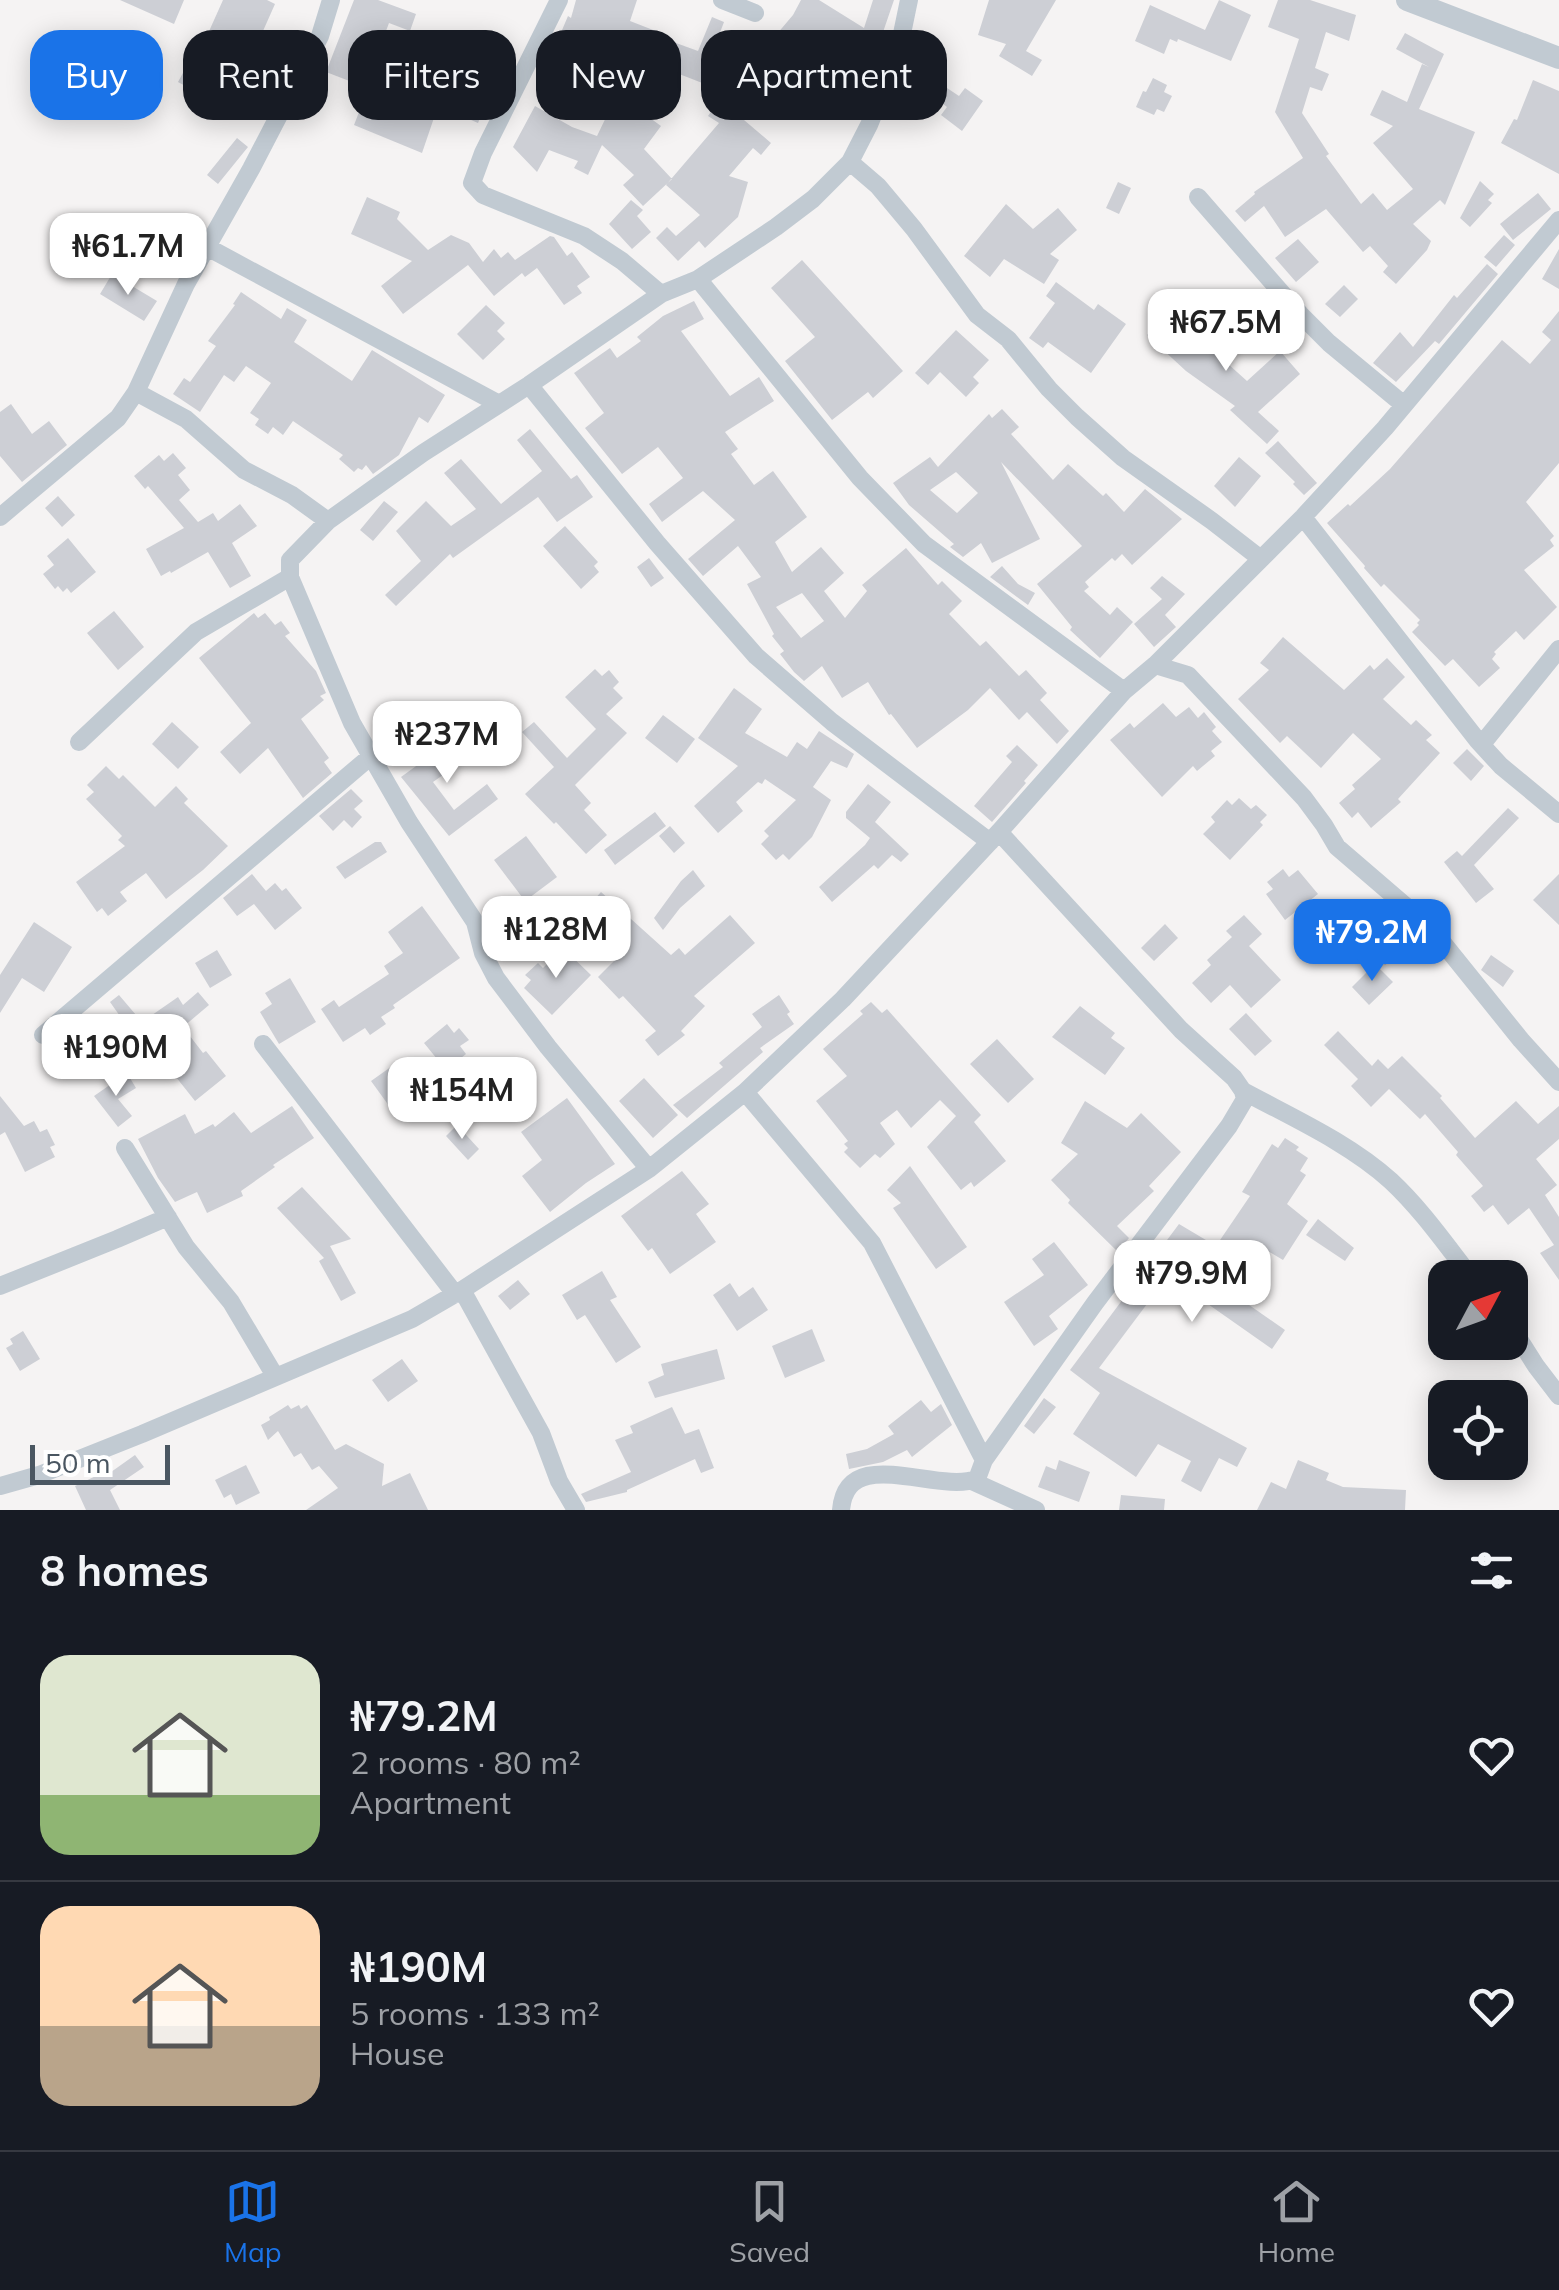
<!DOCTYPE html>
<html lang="en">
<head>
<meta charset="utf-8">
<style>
  body { margin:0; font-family:Mulish,sans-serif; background:#20242c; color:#f1f3f6; height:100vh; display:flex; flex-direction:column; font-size:38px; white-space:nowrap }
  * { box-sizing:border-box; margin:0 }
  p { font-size:32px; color:#9ea1a6 }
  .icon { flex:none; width:55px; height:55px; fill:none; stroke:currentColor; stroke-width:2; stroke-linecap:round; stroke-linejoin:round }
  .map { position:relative; height:1510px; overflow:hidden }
  .details { display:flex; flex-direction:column; background:#171b24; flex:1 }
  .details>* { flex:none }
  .banner { position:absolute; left:30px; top:30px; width:1000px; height:90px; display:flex; gap:20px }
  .needle { width:65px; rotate:49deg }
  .buttons { position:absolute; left:1428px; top:1260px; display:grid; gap:20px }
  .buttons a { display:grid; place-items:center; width:100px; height:100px; border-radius:20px; background:#171b24; box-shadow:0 5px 25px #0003; font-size:50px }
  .scale { position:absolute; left:30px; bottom:25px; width:140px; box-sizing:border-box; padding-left:10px; border:5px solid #4a5661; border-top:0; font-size:28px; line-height:35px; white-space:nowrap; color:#4a5661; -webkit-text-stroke:8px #fff; paint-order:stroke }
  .price { position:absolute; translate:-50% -85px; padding:0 22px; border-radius:20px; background:#fff; color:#222; font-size:32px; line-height:65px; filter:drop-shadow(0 2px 5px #0008) }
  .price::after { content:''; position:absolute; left:50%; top:60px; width:30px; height:22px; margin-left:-15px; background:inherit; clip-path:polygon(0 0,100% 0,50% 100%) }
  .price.active { background:#1a73e8; color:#fff }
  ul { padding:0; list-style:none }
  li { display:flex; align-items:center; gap:30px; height:250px; padding:0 40px }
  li+li { border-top:2px solid #363941 }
  li span { display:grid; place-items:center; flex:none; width:280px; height:200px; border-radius:30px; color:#555 }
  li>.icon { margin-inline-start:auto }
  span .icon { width:120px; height:120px; fill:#fffc; stroke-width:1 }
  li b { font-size:42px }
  h2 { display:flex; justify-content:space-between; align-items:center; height:120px; padding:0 40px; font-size:42px }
  .tag { padding:0 35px; border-radius:30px; background:#171b24; box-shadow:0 5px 25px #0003; font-size:35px; line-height:90px }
  .tag.active { background:#1a73e8; color:#fff }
  .menu { display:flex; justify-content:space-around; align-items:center; height:140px; border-top:2px solid #363941; background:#171b24; font-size:28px; color:#9ea1a6 }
  .menu a { display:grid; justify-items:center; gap:5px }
  .menu .active { color:#1a73e8 }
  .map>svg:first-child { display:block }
  .building { fill:#cdcfd5; fill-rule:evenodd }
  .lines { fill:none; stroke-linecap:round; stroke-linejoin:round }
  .minor { stroke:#c1cad2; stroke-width:18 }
  .tertiary { stroke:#c1cad2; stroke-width:22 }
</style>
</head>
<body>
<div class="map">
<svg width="1559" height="1510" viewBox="0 0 1559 1510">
  <rect width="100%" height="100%" fill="#f5f3f3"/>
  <!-- building -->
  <path class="building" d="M120 0H184L174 24Z
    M223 0H267L275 4 251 58 206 38Z
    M354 0H378L416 14 410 31 389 23 365 87 326 72Z
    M576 0H637L630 21 666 35 665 39 698 51 712 17 724 22 712 54 721 57 710 86 656 65 639 110 661 126 644 149 672 179 643 206 623 185 634 175 602 145 588 175 574 168 578 161 549 150 537 172 513 147 535 106 572 127 597 136 624 80 554 49 568 16 571 18Z
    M801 0H819L864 28 873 0H894L881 38 884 40 867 67 810 31 787 58 821 86 796 114H790L749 78 777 46 771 41 793 15Z
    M989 0H1056L1026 51 1042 60 1032 76 999 56 1006 44 978 35Z
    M1219 0 1251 15 1231 61 1178 39 1177 42 1170 39 1164 54 1135 41 1150 5 1205 30Z
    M1278 0H1310L1356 15 1349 41 1326 32 1315 68 1329 74 1322 91 1310 87 1302 113 1329 154 1326 156 1361 204 1373 193 1387 210 1413 189 1373 143 1393 126 1370 115 1382 90 1407 102 1422 64 1429 67 1396 49 1405 33 1444 54 1419 109 1475 132 1445 205 1440 200 1413 224 1431 241 1427 250 1396 284 1383 272 1388 266 1370 246 1363 252 1326 209 1285 237 1264 206 1245 222 1235 211 1255 194 1254 192 1303 158 1275 112 1299 39 1268 27Z
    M433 42 464 55 458 71 468 75 463 90 487 101 478 123 453 112 452 115 437 109 422 153 354 125 368 89 407 105Z
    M190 60 229 82 218 104 178 82Z
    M1153 78 1167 85 1164 92 1172 96 1164 112 1157 109 1154 115 1136 107 1143 91 1146 92Z
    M1533 80 1559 91V174L1501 143 1514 119 1517 120Z
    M947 88 959 96 965 88 983 101 962 131 941 115 947 107 938 100Z
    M723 94 749 112 744 120 771 143 761 155 753 148 729 176 748 182 738 217 705 248 699 241 678 261 656 238 667 227 676 236 700 215 666 185 719 123 708 116Z
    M237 138 248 147 218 184 207 175Z
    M1480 181 1494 194 1488 200 1492 203 1470 227 1460 218Z
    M1118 182 1131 188 1119 214 1106 208Z
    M1538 193 1551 209 1513 240 1500 224Z
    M367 197 400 212 397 219 428 250 451 235 469 243 483 262 494 249 501 258 508 252 515 260 550 236 554 237 567 256 572 252 590 277 577 286 582 293 564 305 537 268 525 277 522 273 494 296 468 265 403 314 381 286 412 261 351 234Z
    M631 200 643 210 637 216 651 232 632 249 609 224Z
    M1006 204 1033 229 1058 208 1077 230 1050 254 1059 260 1044 284 1004 259 990 277 964 256Z
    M1504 235 1515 245 1496 267 1484 257Z
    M1298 239 1319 262 1296 282 1275 258Z
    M1559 249V289L1542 279Z
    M802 260 903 371 873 398 868 392 832 420 785 361 815 337 771 288Z
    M1487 264 1498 274 1439 344 1435 341 1396 382 1373 363 1400 332 1413 347 1454 295 1457 298Z
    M112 274 157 301 144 321 100 294Z
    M1056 282 1094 310 1098 304 1126 324 1091 373 1048 342 1043 348 1029 338 1055 303 1046 296Z
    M1344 285 1358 299 1340 317 1325 304Z
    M241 292 281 319 287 308 307 320 294 342 352 381 372 350 445 395 428 423 419 417 399 455 373 474 366 465 362 470 358 468 354 472 339 459 343 455 293 421 283 435 273 427 268 434 255 425 259 419 250 413 271 383 246 366 234 382 224 375 200 412 173 394 184 378 190 382 216 346 208 341 235 305 233 304Z
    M694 301 704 319 681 331 730 396 759 377 774 401 725 432 738 449 731 454 754 485 773 471 807 517 775 542 792 572 821 547 844 573 824 591 845 618 867 591 862 585 906 548 938 585 942 581 962 601 949 614 980 646 986 641 1019 676 1026 670 1047 693 1040 700 1069 731 1057 744 1027 712 1019 720 990 688 968 710 917 748 891 714 889 715 868 682 842 698 822 666 804 681 794 672 780 654 784 651 772 636 774 634 747 584 761 577 738 546 703 576 688 559 735 520 703 491 662 522 649 504 683 478 658 447 622 474 585 428 604 413 574 373 610 348 617 358 641 341 637 337 663 316ZM802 593 824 621 801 638 776 607Z
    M486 305 505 323 497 331 505 339 483 360 457 334Z
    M1168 310 1247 381 1280 351 1300 374 1258 412 1279 431 1267 444 1230 410 1235 406 1186 371 1147 335Z
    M1559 311V463L1526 502 1554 536 1550 540 1554 546 1524 570 1557 607 1524 640 1516 631 1494 652 1496 654 1492 659 1500 668 1479 687 1453 659 1445 666 1412 632 1419 625 1417 623 1420 620 1384 584 1381 587 1364 568 1365 566 1327 523 1348 504 1350 506 1390 469 1502 340 1530 364 1551 340 1542 332Z
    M956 330 989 360 973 377 979 383 966 397 940 372 928 385 915 373Z
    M11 404 32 434 49 421 67 445 22 482 0 456V412Z
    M1002 409 1019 427 1011 434 1053 480 1068 464 1103 496 1106 493 1124 512 1145 489 1182 519 1132 565 1122 554 1115 561 1112 558 1085 582 1089 587 1084 591 1110 615 1117 607 1133 622 1100 658 1070 630 1072 627 1037 584 1082 546 1001 462 1040 539 992 563 981 543 963 557 950 547 954 544 909 505 893 483 930 457 938 467 989 414 992 418ZM956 472 978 493 957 513 930 490Z
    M530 429 571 479 577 475 593 497 557 522 538 497 453 558 450 554 396 606 385 595 421 561 396 531 426 501 451 526 476 509 444 473 461 459 501 504 542 471 517 440Z
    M1278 441 1317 483 1304 495 1293 484 1295 482 1265 453Z
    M173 453 186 468 178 475 190 490 179 500 198 522 213 513 218 521 240 504 257 526 232 543 251 576 230 588 208 552 171 573 170 571 161 576 146 549 184 528 148 486 145 489 134 476 159 455 164 461Z
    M1239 457 1261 476 1235 507 1214 486Z
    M58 496 75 515 62 527 45 508Z
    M384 501 398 512 373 541 360 530Z
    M565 526 598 562 594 566 599 572 581 589 543 546Z
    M68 538 96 572 71 593 67 588 63 592 58 586 55 589 43 574 54 565 47 556Z
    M649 558 664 578 651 587 637 567Z
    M1002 566 1018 584 1035 593 1028 605 990 577Z
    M1162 576 1185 594 1165 615 1176 627 1154 647 1134 624 1162 599 1150 588Z
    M114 611 144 647 118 670 87 633Z
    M254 613 258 618 265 613 275 625 281 621 290 633 285 636 316 671 326 693 320 696 324 700 301 719 329 758 324 762 332 773 303 798 268 748 240 774 220 752 251 723 199 658Z
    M1283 637 1344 690 1370 665 1374 670 1387 658 1405 677 1383 699 1411 725 1416 720 1432 735 1426 740 1440 753 1398 799 1401 802 1371 828 1358 812 1352 818 1339 803 1355 789 1352 785 1381 759 1353 733 1321 768 1287 736 1280 743 1238 699 1269 670 1260 663Z
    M595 669 602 676 609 670 619 682 613 688 623 698 606 714 627 733 575 785 591 803 584 810 607 835 586 854 556 822 554 824 525 794 554 767 522 732 534 722 567 758 596 729 565 697Z
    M734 688 762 709 745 733 787 757 797 742 807 749 819 731 854 754 847 768 831 761 813 787 831 800 812 837 789 860 783 854 776 860 761 844 769 836 764 831 796 800 765 779 762 784 758 782 736 802 743 811 718 833 694 806 738 766 698 738Z
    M1163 703 1176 717 1189 707 1198 718 1204 712 1216 727 1212 731 1222 742 1211 751 1215 756 1197 771 1193 766 1162 797 1110 740 1130 723 1134 728Z
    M663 715 695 739 677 763 645 738Z
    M172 722 199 747 178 769 152 744Z
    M463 732 477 751 433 782 454 810 487 784 498 799 449 836 401 777Z
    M1017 745 1038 765 1024 781 1026 783 992 822 974 806 1012 762 1006 756Z
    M1467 749 1484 766 1471 781 1453 763Z
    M106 766 119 779 123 775 155 807 176 786 188 799 184 803 228 846 203 870 166 899 146 873 120 892 127 901 108 916 102 908 97 912 76 882 125 846 118 840 122 836 86 799 94 792 87 785Z
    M868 784 891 802 875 822 909 854 901 862 892 855 878 869 874 865 832 902 819 887 865 845 870 838 846 818V812Z
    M351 789 363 801 354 809 362 817 352 828 344 820 333 831 319 816Z
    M1239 798 1251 809 1256 805 1267 815 1260 822 1263 825 1230 860 1203 834 1215 822 1211 817 1227 800 1232 805Z
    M1508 808 1519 818 1474 865 1494 889 1476 903 1444 862 1457 851 1462 856Z
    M655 812 666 826 615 865 604 850Z
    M670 826 685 843 674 853 659 836Z
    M526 836 557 877 525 901 494 860Z
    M375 842H381L387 852 345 879 336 867Z
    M1283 869 1289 877 1298 870 1318 894 1285 920 1266 894 1273 889 1267 882Z
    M693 870 705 886 680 908 663 930 654 918 681 881Z
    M252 874 266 891 275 883 282 891 286 888 302 908 275 930 254 904 237 916 223 898Z
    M1559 874V925L1533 900Z
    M601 892 671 955 679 948 685 955 730 915 755 943 694 996 705 1006 681 1031 685 1035 658 1056 645 1040 656 1031 623 996 619 999 598 977 626 949 584 911Z
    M422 906 460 958 393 1005 395 1008 381 1017 386 1024 370 1035 365 1028 343 1042 321 1009 334 1000 339 1007 389 974 384 966 403 953 388 932Z
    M1244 915 1262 934 1249 946 1281 980 1251 1008 1230 985 1211 1003 1192 983 1211 965 1207 960 1232 937 1226 931Z
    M34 922 72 947 44 992 22 978 0 1013V975Z
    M1400 922 1415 939 1385 965 1370 947Z
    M1165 924 1178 938 1154 961 1141 948Z
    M563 948 591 975 552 1015 524 988 531 980 525 975 538 963 543 968Z
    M217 950 232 975 210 988 195 963Z
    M1491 955 1514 971 1503 987 1481 970Z
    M1375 964 1393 982 1369 1005 1352 987Z
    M290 978 316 1022 279 1044 260 1012 272 1004 265 993Z
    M198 992 209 1005 183 1027 203 1053 206 1051 226 1076 195 1101 153 1048 146 1053 110 1002 119 995 142 1022 178 997 183 1005Z
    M779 995 790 1012 787 1014 794 1024 760 1048 763 1052 687 1118 673 1105 723 1067 719 1063 762 1027 752 1014Z
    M871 1002 882 1013 887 1009 981 1115 974 1122 1006 1161 974 1187 971 1182 961 1190 927 1147 956 1116 940 1100 911 1128 897 1110 880 1123 895 1144 880 1158 875 1154 860 1168 844 1152 848 1148 844 1144 848 1141 816 1101 847 1076 823 1049 863 1014 860 1011Z
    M1080 1006 1115 1033 1111 1038 1125 1048 1105 1075 1052 1037Z
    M1246 1013 1272 1041 1255 1056 1229 1029Z
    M447 1024 454 1033 459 1028 469 1040 460 1046 466 1054 446 1070 424 1043Z
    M1338 1031 1372 1066 1378 1059 1388 1069 1402 1056 1442 1096 1440 1098 1475 1138 1516 1101 1538 1124 1559 1106V1139L1536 1159 1557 1185 1545 1195 1559 1217V1280L1540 1253 1554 1245 1529 1208 1508 1225 1493 1205 1484 1212 1471 1196 1483 1186 1456 1155 1458 1152 1425 1114 1420 1119 1389 1089 1371 1107 1351 1086 1358 1079 1324 1045Z
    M997 1039 1034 1079 1008 1103 970 1064Z
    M395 1064 416 1093 392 1110 371 1081Z
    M127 1073 136 1088 118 1099 132 1116 118 1127 94 1096Z
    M644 1078 678 1115 653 1138 619 1101Z
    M0 1096 24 1126 34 1121 40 1132 47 1129 55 1145 50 1147 55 1157 25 1172 5 1132 0 1135Z
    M567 1098 615 1164 586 1183 550 1212 522 1176 542 1160 521 1132Z
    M1085 1101 1127 1128 1141 1113 1181 1152 1149 1186 1154 1191 1117 1226 1129 1238 1118 1252 1068 1203 1070 1200 1051 1180 1078 1154 1061 1143Z
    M292 1106 314 1138 273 1165 275 1167 241 1191 243 1196 207 1213 197 1192 175 1202 158 1178 138 1139 185 1114 195 1134 213 1124 215 1127 234 1112 251 1133Z
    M457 1125 479 1149 468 1160 446 1136Z
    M1285 1138 1299 1147 1296 1150 1308 1158 1300 1171 1306 1175 1287 1204 1308 1221 1283 1260 1256 1244 1236 1271 1243 1276 1232 1293 1285 1330 1272 1349 1168 1276 1099 1368 1247 1448 1237 1467 1219 1458 1201 1492 1181 1481 1191 1461 1158 1444 1136 1477 1073 1434 1100 1393 1070 1370 1179 1224 1216 1246 1250 1196 1242 1192 1272 1144 1278 1148Z
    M910 1166 967 1247 936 1269 893 1208 901 1203 887 1190Z
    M682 1171 709 1204 696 1214 716 1242 670 1274 652 1248 648 1251 621 1216Z
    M302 1187 351 1239 330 1246 356 1293 341 1301 319 1261 324 1258 277 1208Z
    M1318 1219 1354 1248 1345 1261 1306 1235Z
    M1054 1242 1088 1285 1049 1316 1058 1329 1034 1346 1004 1302 1044 1275 1032 1259Z
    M602 1271 617 1297 610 1300 641 1347 616 1363 585 1315 577 1320 562 1295Z
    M518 1280 530 1294 510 1310 498 1296Z
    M730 1283 739 1297 753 1287 768 1310 737 1331 713 1295Z
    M812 1329 825 1361 785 1378 772 1346Z
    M23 1331 40 1359 20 1371 6 1348 13 1344 10 1339Z
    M717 1349 725 1379 655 1398 648 1382 664 1375 661 1364Z
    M402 1359 418 1381 388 1402 372 1380Z
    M1044 1398 1056 1407 1034 1434 1024 1426Z
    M921 1400 931 1412 941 1404 952 1425 912 1457 907 1450 883 1462 849 1469 846 1454 867 1449 894 1434 888 1426Z
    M288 1405 291 1409 299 1405 301 1409 307 1405 335 1450 346 1444 384 1464 382 1486 410 1473 428 1510H306L338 1488 319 1466 312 1470 301 1453 294 1457 278 1431 268 1440 261 1425 270 1420 269 1417Z
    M672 1407 685 1434 699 1429 714 1468 701 1473 695 1459 627 1490V1492L586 1502 581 1494 631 1472 615 1440 633 1433 630 1426Z
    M135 1455 144 1467 110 1490 120 1510H86L75 1486 102 1473 104 1477Z
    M1059 1460 1090 1472 1079 1502 1038 1487 1046 1466 1056 1470Z
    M1298 1460 1329 1473 1326 1480 1343 1487 1406 1490 1405 1510H1257L1271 1482 1286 1489Z
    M246 1465 260 1493 236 1505 231 1494 224 1498 215 1480Z
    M1121 1495 1165 1499 1164 1510H1119Z"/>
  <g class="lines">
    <!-- minor -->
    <path class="minor" d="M559 0 483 153 472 183 483 195 584 236 622 261 661 294
      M722 0 755 13
      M850 162 878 186 914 229 977 315 1008 339 1049 389 1077 417 1123 458 1212 521 1261 559
      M1198 197 1300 314 1329 343 1404 405
      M207 247C304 300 402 351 499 404
      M698 279 860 478 924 544 1124 691
      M529 385 657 543 756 656 832 722 990 842
      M136 392 186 419 244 470 292 495 328 521
      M0 517 118 418 136 392 186 284 251 169 320 36 331 0
      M1303 517 1478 741 1501 766 1559 814
      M1155 665 1188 675 1304 798 1324 825 1337 847 1430 927 1521 1040 1559 1082
      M79 742 196 632 290 577
      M1482 744 1559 649
      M43 1035 370 757
      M263 1044 455 1294
      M1243 1091C1293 1118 1349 1143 1391 1181 1422 1210 1446 1245 1472 1278
      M745 1092 872 1243 984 1460
      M125 1148 186 1247 231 1302 275 1376
      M649 1169 548 1047 496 978 483 953 475 922 409 822 352 723 290 577V560L328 521 423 453 529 385 661 294 698 279 776 227 813 199 850 162 869 125 898 53 909 0
      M0 1286 117 1239 168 1217
      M462 1290 541 1433 559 1481 576 1510
      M1510 1325 1536 1366 1559 1396
      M972 1481 1036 1510
      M0 1486 39 1475 142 1434 412 1319 462 1290 649 1169 745 1092 843 999 999 832 1124 691 1155 665 1303 517 1385 428 1559 220
      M841 1510C847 1443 935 1494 977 1479L984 1460 1095 1303 1229 1126 1245 1099 1243 1091 1234 1078 1181 1030 999 832"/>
    <!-- tertiary -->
    <path class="tertiary" d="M1407 0 1559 58"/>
  </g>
</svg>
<div class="buttons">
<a><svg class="needle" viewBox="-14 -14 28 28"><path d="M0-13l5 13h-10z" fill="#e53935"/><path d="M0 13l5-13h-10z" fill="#9ea1a6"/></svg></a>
<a><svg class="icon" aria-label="locate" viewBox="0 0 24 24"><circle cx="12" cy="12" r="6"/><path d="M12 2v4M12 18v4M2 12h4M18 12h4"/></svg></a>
</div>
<div class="scale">50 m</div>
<b class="price" style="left:128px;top:298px">₦61.7M</b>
<b class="price" style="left:1226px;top:374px">₦67.5M</b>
<b class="price" style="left:447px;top:786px">₦237M</b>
<b class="price" style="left:556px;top:981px">₦128M</b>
<b class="price active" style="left:1372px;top:984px">₦79.2M</b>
<b class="price" style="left:116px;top:1099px">₦190M</b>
<b class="price" style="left:462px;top:1142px">₦154M</b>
<b class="price" style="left:1192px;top:1325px">₦79.9M</b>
<div class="banner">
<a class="tag active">Buy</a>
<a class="tag">Rent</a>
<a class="tag">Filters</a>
<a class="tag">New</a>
<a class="tag">Apartment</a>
</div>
</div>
<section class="details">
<h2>8 homes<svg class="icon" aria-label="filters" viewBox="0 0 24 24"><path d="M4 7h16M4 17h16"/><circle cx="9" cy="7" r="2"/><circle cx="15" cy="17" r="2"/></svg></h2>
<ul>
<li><span style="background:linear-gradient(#dfe7d0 70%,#8fb573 0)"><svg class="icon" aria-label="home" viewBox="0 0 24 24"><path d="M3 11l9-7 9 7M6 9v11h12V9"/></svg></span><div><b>₦79.2M</b><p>2 rooms · 80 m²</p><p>Apartment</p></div><svg class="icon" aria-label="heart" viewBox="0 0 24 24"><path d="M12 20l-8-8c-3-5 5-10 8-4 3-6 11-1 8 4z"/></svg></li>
<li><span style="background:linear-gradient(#ffd9b3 60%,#b9a48a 0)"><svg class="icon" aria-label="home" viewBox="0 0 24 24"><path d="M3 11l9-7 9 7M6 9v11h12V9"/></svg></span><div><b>₦190M</b><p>5 rooms · 133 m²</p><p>House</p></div><svg class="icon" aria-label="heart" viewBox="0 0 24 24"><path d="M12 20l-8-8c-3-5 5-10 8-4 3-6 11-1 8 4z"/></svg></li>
</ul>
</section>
<nav class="menu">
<a class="active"><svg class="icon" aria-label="map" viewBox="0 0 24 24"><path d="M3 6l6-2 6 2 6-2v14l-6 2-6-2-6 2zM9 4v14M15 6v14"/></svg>Map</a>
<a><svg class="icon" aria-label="saved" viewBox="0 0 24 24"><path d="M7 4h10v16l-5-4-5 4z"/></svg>Saved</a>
<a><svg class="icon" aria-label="home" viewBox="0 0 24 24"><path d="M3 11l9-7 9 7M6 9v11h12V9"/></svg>Home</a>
</nav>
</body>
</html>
